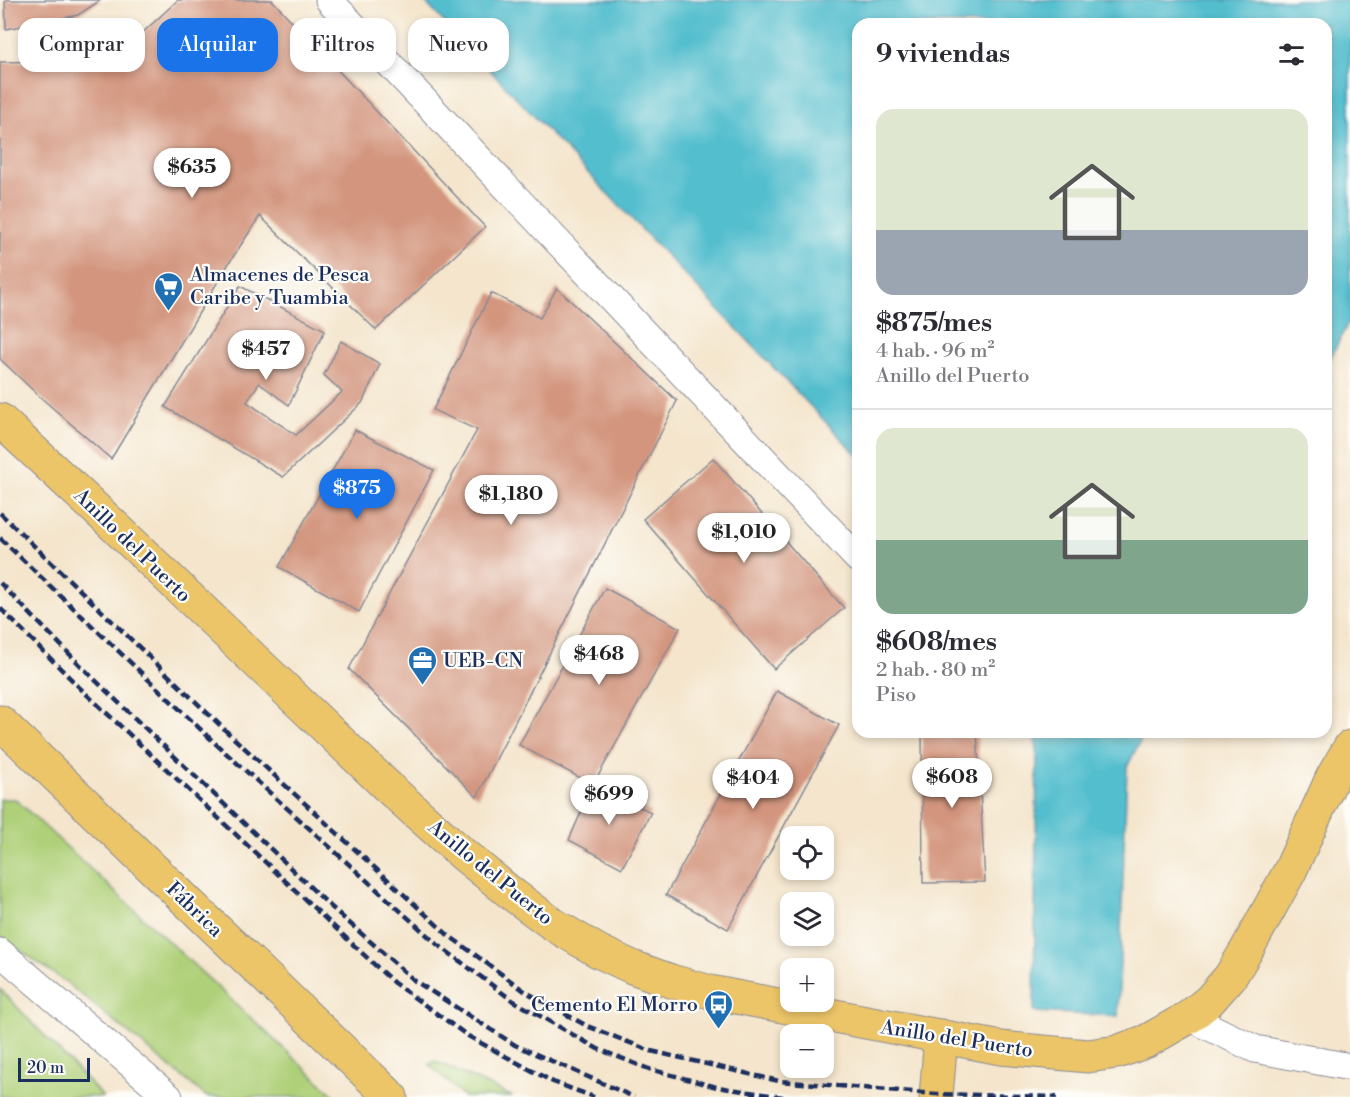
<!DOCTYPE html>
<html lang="es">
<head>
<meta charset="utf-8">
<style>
  body { margin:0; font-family:"Libre Bodoni",serif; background:#f2f2f3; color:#2b2b33; height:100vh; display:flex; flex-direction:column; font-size:22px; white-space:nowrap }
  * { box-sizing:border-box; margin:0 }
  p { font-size:20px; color:#7c7c81 }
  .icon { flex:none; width:33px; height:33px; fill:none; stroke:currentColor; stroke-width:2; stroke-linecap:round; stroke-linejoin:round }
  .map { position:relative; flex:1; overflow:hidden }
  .side { position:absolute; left:852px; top:18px; width:480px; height:720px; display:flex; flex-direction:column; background:#fff; border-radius:18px; box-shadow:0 3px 9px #0003 }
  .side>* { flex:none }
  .guide { position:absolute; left:18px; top:18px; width:570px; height:54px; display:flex; gap:12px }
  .tools { position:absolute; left:780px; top:826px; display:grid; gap:12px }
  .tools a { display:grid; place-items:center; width:54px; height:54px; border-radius:12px; background:#fff; box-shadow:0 3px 9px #0003; font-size:30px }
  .scale { position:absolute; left:18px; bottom:15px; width:72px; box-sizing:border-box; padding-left:6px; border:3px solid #1b2f5e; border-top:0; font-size:16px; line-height:21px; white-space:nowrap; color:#1b2f5e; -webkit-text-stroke:4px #fdfcf7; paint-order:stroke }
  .price { position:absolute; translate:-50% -51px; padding:0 14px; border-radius:21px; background:#fff; color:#222; font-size:20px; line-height:39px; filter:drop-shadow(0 2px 3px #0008) }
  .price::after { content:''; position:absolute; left:50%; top:36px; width:18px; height:14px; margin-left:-9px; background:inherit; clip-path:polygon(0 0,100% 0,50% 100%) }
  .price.active { background:#1a73e8; color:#fff }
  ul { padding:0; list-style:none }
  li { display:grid; align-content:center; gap:12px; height:318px; padding:0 24px }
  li+li { border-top:2px solid #e1e1e2 }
  li span { display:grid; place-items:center; height:186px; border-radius:18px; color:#555 }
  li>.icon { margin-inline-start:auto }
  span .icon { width:108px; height:108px; fill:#fffc; stroke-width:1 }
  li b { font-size:26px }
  h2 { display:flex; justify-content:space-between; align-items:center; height:72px; padding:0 24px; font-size:26px }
  .pill { padding:0 21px; border-radius:18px; background:#fff; box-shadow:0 3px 9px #0003; font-size:21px; line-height:54px }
  .pill.active { background:#1a73e8; color:#fff }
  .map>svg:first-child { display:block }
  .green { fill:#afd078; stroke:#65806b; stroke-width:1.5 }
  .water { fill:#53bece; stroke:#377696; stroke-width:1.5 }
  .pier { fill:#f4e5cc }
  .building { fill:#d3957e }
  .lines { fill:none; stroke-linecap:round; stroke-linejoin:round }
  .minor-casing { stroke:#888a95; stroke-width:29 }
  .major-casing { stroke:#888a95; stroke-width:35 }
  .minor { stroke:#fff; stroke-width:27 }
  .major { stroke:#edc569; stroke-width:33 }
  .rail { stroke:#1b2f5e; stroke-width:4.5; stroke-dasharray:9 4.5; stroke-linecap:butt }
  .labels { text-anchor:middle; stroke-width:4.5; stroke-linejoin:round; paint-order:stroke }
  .poi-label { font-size:20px; fill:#1b2f5e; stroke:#fdfcf7; text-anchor:start }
  .street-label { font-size:20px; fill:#1b2f5e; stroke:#fdfcf7 }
</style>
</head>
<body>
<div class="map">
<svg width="1350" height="1097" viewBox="0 0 1350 1097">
  <rect width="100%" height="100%" fill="#fdfcf7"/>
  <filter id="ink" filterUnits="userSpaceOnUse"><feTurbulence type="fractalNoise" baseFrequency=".0167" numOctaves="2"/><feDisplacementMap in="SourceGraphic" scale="12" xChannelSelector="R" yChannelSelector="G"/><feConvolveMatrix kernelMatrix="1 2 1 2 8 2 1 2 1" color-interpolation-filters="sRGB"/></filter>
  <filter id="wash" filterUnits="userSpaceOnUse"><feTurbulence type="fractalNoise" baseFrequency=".008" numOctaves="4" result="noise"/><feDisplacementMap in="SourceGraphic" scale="24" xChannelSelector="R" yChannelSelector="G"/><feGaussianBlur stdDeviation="1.35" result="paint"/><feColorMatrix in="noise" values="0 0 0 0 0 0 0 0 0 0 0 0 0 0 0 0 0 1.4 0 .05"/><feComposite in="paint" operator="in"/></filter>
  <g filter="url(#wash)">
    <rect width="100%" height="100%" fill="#f4e5cc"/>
    <!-- green -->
    <path class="green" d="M0 799H15L336 1097H207L67 983 0 936Z
      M0 989 103 1097H0Z
      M435 1061 513 1097H464L429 1064Z"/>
    <!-- water -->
    <path class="water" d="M423 0H1350V319L1326 367V24H858V456Z
      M1033 732H1145L1127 767 1118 1016 1034 1012 1037 748Z"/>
    <!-- pier -->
    <path class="pier" d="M583 171 858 458V459L856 458Z"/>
    <g id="blocks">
      <!-- building -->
      <path class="building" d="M5 0H101L78 15 6 29Z
        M178 0H272L485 227 376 330 260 216 229 263 111 459 39 396 0 359V62L113 60Z
        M240 286 325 330 289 405 259 383 247 402 296 435 342 392 324 375 341 341 380 364 362 403 283 477 165 407Z
        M557 288 677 401 477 797 349 669 477 430 433 410 491 293 540 318Z
        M355 430 434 470 359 612 279 567Z
        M713 458 844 608 774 669 643 519Z
        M605 588 680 628 593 785 519 745Z
        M777 691 839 725 728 929 666 895Z
        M922 732H977L985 882 923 883Z
        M593 785 651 812 622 868 569 840Z"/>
    </g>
  </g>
  <g filter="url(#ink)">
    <use href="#blocks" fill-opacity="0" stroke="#888a95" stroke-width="1.5"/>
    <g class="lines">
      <defs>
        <path id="minor" d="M329 0 858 559
          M0 952 169 1097
          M1189 1017 1255 1049 1350 1067"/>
        <path id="major" d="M0 420 111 523 390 789 465 856 512 894 554 925 598 951 632 967 671 981 710 992 1001 1048 1088 1056 1117 1052 1147 1041 1189 1017 1209 1001 1230 977 1246 951 1290 871 1333 776 1350 747
          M0 722 391 1097
          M936 1097 941 1036"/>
      </defs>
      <!-- minor casing -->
      <use href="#minor" class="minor-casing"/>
      <!-- major casing -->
      <use href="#major" class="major-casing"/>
      <!-- minor -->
      <use href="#minor" class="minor"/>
      <!-- major -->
      <use href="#major" class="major"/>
      <!-- rail -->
      <path class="rail" d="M0 513 225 730 448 935 526 992 587 1026 651 1051 779 1081 936 1094 1057 1097
        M0 538 216 744 437 944 512 1000 598 1049 649 1069 717 1087 783 1097
        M0 583 93 678 329 905 415 981 515 1045 634 1097
        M0 608 81 689 394 983 468 1036 553 1082 594 1097"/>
    </g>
  </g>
  <!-- icons -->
  <defs>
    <symbol id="supermarket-pin" viewBox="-11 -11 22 30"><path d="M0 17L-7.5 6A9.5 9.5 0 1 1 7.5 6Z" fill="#1f6fb2" stroke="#fdfcf7"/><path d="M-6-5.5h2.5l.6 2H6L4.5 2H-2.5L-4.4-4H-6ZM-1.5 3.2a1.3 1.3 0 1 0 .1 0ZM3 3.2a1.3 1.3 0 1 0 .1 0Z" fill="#fff"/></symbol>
    <symbol id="office-pin" viewBox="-11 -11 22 30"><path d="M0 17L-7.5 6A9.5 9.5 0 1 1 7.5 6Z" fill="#1f6fb2" stroke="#fdfcf7"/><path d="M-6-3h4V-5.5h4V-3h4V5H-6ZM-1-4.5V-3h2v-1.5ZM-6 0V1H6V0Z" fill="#fff"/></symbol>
    <symbol id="bus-pin" viewBox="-11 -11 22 30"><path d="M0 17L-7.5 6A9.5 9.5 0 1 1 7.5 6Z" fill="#1f6fb2" stroke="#fdfcf7"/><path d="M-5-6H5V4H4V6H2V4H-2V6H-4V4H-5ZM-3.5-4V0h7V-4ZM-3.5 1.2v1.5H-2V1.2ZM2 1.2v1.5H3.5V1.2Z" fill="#fff"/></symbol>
  </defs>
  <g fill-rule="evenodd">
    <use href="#supermarket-pin" x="152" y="270" width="33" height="45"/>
    <use href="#office-pin" x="406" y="644" width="33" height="45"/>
    <use href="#bus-pin" x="702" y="988" width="33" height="45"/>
  </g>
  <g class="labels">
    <!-- poi labels -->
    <g class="poi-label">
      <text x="190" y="281">Almacenes de Pesca<tspan x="190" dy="23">Caribe y Tuambia</tspan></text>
      <text x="443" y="667">UEB-CN</text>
      <text x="698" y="1011" text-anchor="end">Cemento El Morro</text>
    </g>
    <!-- street labels -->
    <g class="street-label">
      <text transform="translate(133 545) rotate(44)" y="7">Anillo del Puerto</text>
      <text transform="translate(491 872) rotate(39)" y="7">Anillo del Puerto</text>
      <text transform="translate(195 909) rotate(44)" y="7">Fábrica</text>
      <text transform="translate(957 1038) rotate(9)" y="7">Anillo del Puerto</text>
    </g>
  </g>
</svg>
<div class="tools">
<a><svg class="icon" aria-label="locate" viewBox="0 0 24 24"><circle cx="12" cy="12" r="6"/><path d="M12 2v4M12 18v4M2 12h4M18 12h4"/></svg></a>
<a><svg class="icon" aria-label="layers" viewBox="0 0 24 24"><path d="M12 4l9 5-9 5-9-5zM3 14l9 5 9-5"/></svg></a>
<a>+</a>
<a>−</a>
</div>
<div class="scale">20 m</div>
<b class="price" style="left:192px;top:199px">$635</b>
<b class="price" style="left:266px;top:381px">$457</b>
<b class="price active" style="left:357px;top:520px">$875</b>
<b class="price" style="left:511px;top:526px">$1,180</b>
<b class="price" style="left:744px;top:564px">$1,010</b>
<b class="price" style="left:599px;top:686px">$468</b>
<b class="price" style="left:952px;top:809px">$608</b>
<b class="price" style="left:753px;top:810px">$404</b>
<b class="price" style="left:609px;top:826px">$699</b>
<div class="guide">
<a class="pill">Comprar</a>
<a class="pill active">Alquilar</a>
<a class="pill">Filtros</a>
<a class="pill">Nuevo</a>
</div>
<section class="side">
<h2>9 viviendas<svg class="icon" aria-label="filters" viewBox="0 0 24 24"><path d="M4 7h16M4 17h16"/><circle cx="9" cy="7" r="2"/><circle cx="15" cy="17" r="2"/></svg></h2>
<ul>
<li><span style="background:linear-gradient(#dfe7d0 65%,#9aa5b1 0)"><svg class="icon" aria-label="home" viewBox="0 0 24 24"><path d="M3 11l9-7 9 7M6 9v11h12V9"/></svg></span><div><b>$875/mes</b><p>4 hab. · 96 m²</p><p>Anillo del Puerto</p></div></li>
<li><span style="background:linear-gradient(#dfe7d0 60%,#7fa58c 0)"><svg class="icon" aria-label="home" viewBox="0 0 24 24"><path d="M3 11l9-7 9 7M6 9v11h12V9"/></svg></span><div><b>$608/mes</b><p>2 hab. · 80 m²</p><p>Piso</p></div></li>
</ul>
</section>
</div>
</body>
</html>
